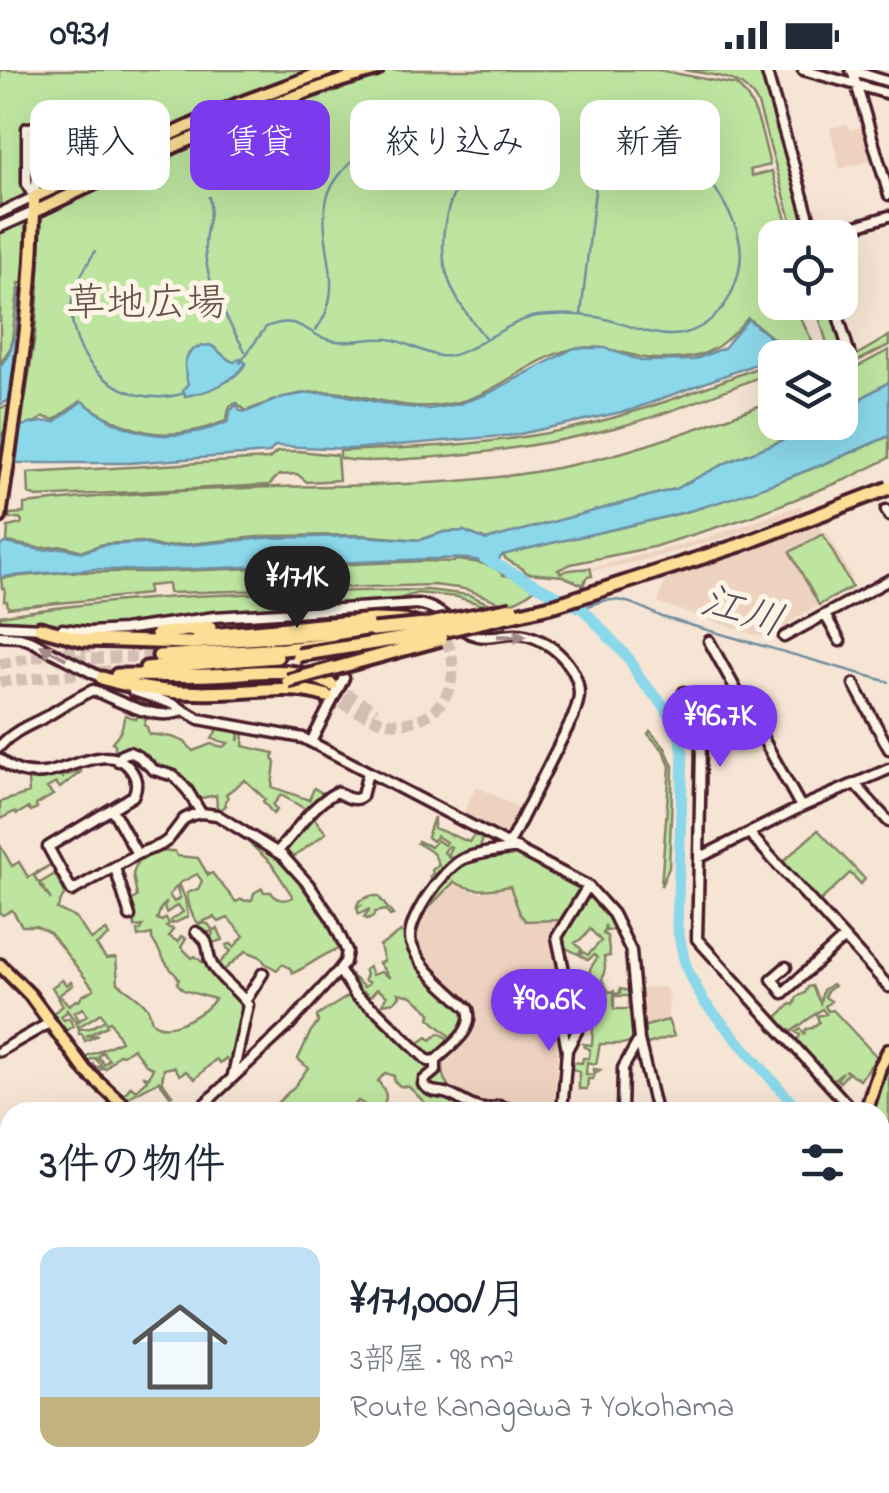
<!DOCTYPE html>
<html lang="ja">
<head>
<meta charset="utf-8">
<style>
  body { margin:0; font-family:"Indie Flower","Klee One",sans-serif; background:#f2f2f3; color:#1f2937; height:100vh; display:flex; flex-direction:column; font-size:38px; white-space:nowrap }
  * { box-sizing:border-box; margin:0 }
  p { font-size:32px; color:#747a83 }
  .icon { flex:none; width:55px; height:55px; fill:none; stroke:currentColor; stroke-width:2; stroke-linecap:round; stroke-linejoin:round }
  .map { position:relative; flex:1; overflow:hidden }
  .panel { position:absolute; left:0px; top:1032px; width:890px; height:392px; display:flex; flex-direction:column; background:#fff; border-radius:30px 30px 0 0; box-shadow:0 10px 40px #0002 }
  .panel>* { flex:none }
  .banner { position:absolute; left:30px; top:30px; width:830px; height:90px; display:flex; gap:20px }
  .controls { position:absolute; left:758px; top:150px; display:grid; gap:20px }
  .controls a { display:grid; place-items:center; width:100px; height:100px; border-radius:20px; background:#fff; box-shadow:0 10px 40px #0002; font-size:50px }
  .price { position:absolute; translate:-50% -85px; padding:0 22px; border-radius:35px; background:#7c3aed; color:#fff; font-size:32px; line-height:65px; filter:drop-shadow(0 2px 5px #0008) }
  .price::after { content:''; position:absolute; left:50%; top:60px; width:30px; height:22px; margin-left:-15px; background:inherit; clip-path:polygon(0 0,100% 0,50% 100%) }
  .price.on { background:#222; color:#fff }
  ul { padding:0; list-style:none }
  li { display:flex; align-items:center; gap:30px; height:250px; padding:0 40px }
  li+li { border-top:2px solid #e0e1e3 }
  li span { display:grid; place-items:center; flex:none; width:280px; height:200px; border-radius:20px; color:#555 }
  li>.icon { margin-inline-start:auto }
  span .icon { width:120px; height:120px; fill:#fffc; stroke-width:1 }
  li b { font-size:42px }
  h2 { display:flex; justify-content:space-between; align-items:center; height:120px; padding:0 40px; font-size:42px }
  .chip { padding:0 35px; border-radius:20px; background:#fff; box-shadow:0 10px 40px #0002; font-size:35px; line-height:90px }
  .chip.on { background:#7c3aed; color:#fff }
  .status { display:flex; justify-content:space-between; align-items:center; height:70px; padding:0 50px; background:#fff; direction:ltr }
  .status svg { height:28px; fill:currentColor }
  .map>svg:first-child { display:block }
  .built { fill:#eed2c0 }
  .green { fill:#bee5a0; stroke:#848266; stroke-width:2.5 }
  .water { fill:#8bd8ea; stroke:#718e9e; stroke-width:2.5 }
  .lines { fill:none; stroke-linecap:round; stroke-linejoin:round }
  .stream { stroke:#718e9e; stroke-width:2.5 }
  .river { stroke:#8bd8ea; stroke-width:11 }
  .highway-tunnel { stroke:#d4bdb2; stroke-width:11; stroke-dasharray:11 5.5; stroke-linecap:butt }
  .minor-casing { stroke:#4a1f2b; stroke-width:15 }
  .major-casing { stroke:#4a1f2b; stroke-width:18 }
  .highway-casing { stroke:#4a1f2b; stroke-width:19 }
  .minor { stroke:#fcf5e5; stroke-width:8 }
  .major { stroke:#fcde96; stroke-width:10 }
  .highway { stroke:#fcde96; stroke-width:11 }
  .rail-casing { stroke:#4a1f2b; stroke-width:6 }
  .rail { stroke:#fcf5e5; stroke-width:2.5; stroke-dasharray:8; stroke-linecap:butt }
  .highway-bridge-casing { stroke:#4a1f2b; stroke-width:19; stroke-linecap:butt }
  .highway-bridge { stroke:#fcde96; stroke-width:11 }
  .oneway { fill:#a38a88 }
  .labels { text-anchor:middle; stroke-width:10; stroke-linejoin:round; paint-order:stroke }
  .park-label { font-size:40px; fill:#675048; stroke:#fcf5e5 }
  .water-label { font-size:42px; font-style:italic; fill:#5a4d5b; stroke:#fcf5e5 }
</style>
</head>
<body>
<div class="status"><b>09:31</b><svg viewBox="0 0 49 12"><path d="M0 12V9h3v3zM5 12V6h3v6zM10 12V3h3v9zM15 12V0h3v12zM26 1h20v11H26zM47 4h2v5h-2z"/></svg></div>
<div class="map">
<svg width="889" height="1423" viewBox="0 0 889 1423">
  <rect width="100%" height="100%" fill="#f6e5d4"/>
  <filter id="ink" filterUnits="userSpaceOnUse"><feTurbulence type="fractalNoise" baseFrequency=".01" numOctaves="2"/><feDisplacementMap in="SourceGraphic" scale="20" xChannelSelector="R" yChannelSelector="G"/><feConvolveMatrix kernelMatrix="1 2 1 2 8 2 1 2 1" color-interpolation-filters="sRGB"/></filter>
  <g filter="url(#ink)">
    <!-- built -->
    <path class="built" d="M847 54 850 60 864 56 874 90 840 99 830 58Z
      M801 435 803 440 725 468 636 492 591 501 590 498 697 471Z
      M816 451 823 464 827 462 852 507 849 510 853 517 800 546 789 553 791 557 768 569 658 533 667 503Z
      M476 716 523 740 509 769 463 744Z
      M454 813 471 821 484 822 510 817 519 845 526 852 558 851 552 864 564 921 550 926 558 982 553 1042H540L500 1030 491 1034 481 1033 456 1021 448 1013 443 996 466 973 473 945 438 908 417 875 415 865 430 837Z
      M665 917 670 929 667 949 642 956 637 919Z
      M881 1305 889 1311V1357L880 1351Z"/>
    <!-- green -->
    <path class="green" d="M0 0H658L736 15C759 34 762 67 770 95L750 100 752 106 772 101 791 167 775 168V187L773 185 771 189 775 196V232L793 233 820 287H785L791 285 790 282 748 248C723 275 709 289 671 289 660 289 650 290 640 287 615 281 600 274 573 279 538 286 509 313 477 326 462 333 448 335 433 336 401 339 373 327 342 323 307 318 277 328 246 341L237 333 230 336 226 351C170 374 130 365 81 331L54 350 44 347 32 354 6 359 0 367V338L25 332 35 264 39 215 19 213 11 277 0 294Z
      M684 0H762L811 167H796L758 34C742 4 714 6 684 0Z
      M815 233H830L846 286 853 287 889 266V275L840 300V288L831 287Z
      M889 280V312L862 328 853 342 840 347V306Z
      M775 291V301C725 320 674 342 622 356 557 373 491 383 424 388 400 389 361 394 340 388V381C415 378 489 375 563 360 636 345 705 318 775 291Z
      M775 330V352L826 353 728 392 675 419 486 470 464 461 444 462 420 470 360 465 268 466 161 477 142 472 103 474 83 481 64 476 39 478 7 472 8 457 21 454 22 451 20 448 9 449 10 444 24 443V434C123 423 230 417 329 416 398 415 466 413 534 402 618 389 696 359 775 330Z
      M889 366V388L847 409 750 447 653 477 571 494 558 500 561 503C571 498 579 500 590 498L592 506 587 507 583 515 563 506 527 503C519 494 509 494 502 485 566 468 632 457 696 439 762 420 826 394 889 366Z
      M297 381 337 385 339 410 307 412 297 404 279 405 269 415 37 427 29 424 28 403 269 389 277 382Z
      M823 464 852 517 819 535 790 482Z
      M455 490C472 492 492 492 503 505L516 507 537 517C505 544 500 530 468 520 457 517 445 517 434 515L169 523 168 514 148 516V524L8 538 7 531H4L5 519 2 518 1 508 65 502H156L425 491 454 492Z
      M428 520 469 525 492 535 489 537 457 527 417 523 384 534 93 557 43 556 0 551V546C141 523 285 522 428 520Z
      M138 641 151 644 146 649 144 655 147 657 149 664 172 667 185 672 193 681 211 674 223 677 228 673 212 669 218 658 239 661 238 671 241 662H244L243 676 274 683 273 688 275 693 272 717 309 730 314 718 325 725 307 740 281 725 273 735 277 740 273 744 263 731 265 729 245 710 226 724 228 728 225 731 226 735 221 740 217 738 216 725 196 729C180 708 156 698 136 682L120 683 115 681V674L112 672 121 661 125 645 136 649 139 645 137 644Z
      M650 661 665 678 673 696 669 798 661 816 670 696 663 680 648 664Z
      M82 701 60 718 56 713 47 718 53 725 36 735 37 738 31 741 28 738 17 744 14 742 0 749V732L29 723 28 710 61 705 63 709V706Z
      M313 747 326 763 291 789 283 780Z
      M434 747V758L469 772 474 765 476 766 481 763V775L478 781 461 784 452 788 448 784 451 777 448 776 444 782 451 789 433 812 430 806 433 804 432 800 439 795C433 780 430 781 417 773L418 771 431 777 437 770 444 775 446 772 437 766 432 771 427 767Z
      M818 760 865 809 861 814 850 803 817 834 780 794Z
      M246 768 277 785 299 812 320 843 322 842 341 878C323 883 310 896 293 903L290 898 282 894 277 900 265 893 261 887 246 881 224 900 227 909 213 892 218 895 231 881 227 878V875L231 874 234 877 244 866 228 848 219 852 214 847 199 853 208 854 213 860 218 859 223 870 212 873 209 871 213 863 211 861 206 864 198 858 199 854C190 844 189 837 187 823L198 819 202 811 197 804 180 813 169 825 174 832 180 828 177 819 180 816 185 828 188 847 172 854 171 850 183 842 178 835 166 843 164 837 167 832 161 838 157 849 162 851 166 848 169 854 166 857 173 859 169 866 178 872 181 866 186 869 181 877 192 888 195 886 202 892 206 886 246 935 232 995 226 988 220 993 216 989 195 1009 186 1001 180 1005 174 997 164 999 162 1011 172 1025 170 1026 159 1011 127 1028 124 1025 131 1016 136 1020 147 1010 144 1006 149 1007 153 998 146 995 133 978 123 985 119 984 105 999 103 997 96 1003 90 996 93 994 97 998 101 995 95 988 87 991 83 987 100 981 101 983 98 987 104 994 109 990 101 980 121 971 110 951 106 953 107 956 86 966 98 965 85 971 82 964H79V959L90 958 105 950 101 943 78 957 76 953 87 945 83 938 74 942 79 950 75 951 66 939 67 942 61 946 64 950 69 948 73 956 65 961 53 943 63 936 52 917 62 910 67 915 71 912 73 915 59 925 69 935 76 930 79 931 82 926 94 919 50 863 36 856H22L12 840 3 845 0 843V775L12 796 19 792 28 807 50 795 34 806 51 830 40 813 55 804 65 823 57 839 76 848 91 870 106 860 109 866 96 875 106 889 116 888 118 913C128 921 144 930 149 941 152 948 149 951 157 955 173 962 207 942 215 929L183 920 177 913 179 909C175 903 170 899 166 893 161 885 156 875 152 869V864L138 867 137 861 141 860 143 856 135 857 129 832 137 827 133 804 138 790 153 783 155 784V782L175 781 177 786 198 788 208 805 212 803 236 832 242 829 245 831 252 830 254 823 262 818 264 822H271C276 830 285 832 293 827L271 793 246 770Z
      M518 783 580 817 561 850 526 851 520 844 510 816C486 820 476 823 454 812L426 840 424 839 452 797 465 792Z
      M587 821 611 847 617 859 606 861 605 855 603 864 607 866 610 886 604 887 605 898 602 910 609 922 614 921V924L620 923V919L629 921 630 925H632L633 936H629L628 926H614V939H633L636 967 635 971 622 974H600L596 994 587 992 586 1004 593 1005 594 999 600 1000 595 1003 593 1009H588L587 1019H579V1002L571 998 572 992 582 993 583 988H589L590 979 584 977 583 974 592 975 594 940 582 939 572 933 569 907 590 911V899L597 888 594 885 588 890 580 885 583 882 588 885 601 871 590 859 584 867 575 873 582 880 578 884 564 877 562 866Z
      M370 826H378L393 845 390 846 385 840 375 842 373 847 367 849 364 847 370 839 359 844 357 838 360 836H357L359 831Z
      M401 862 405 864 412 882 467 939 465 958 453 969 429 948 431 943 412 926 398 923 400 926 394 932 382 934 387 926 377 919 370 927 364 922 361 926 346 907 348 903 364 917 369 913 364 910 366 904 364 900 369 897 372 905 381 902 390 908 379 893 384 891 380 876Z
      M832 914 834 916 826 922 825 927 831 931 825 936 828 941 833 940 877 987 860 1010 845 1000 848 1003 840 1012 837 1009 843 1002 830 1012 800 979 802 977H799L796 974 800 965 796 962 801 959 804 964 806 959 812 958 819 952 817 946 826 944 822 939 791 962 788 959V965L777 954 780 951 777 947 791 934 794 935 797 927 805 923 808 917 812 916 820 933 823 920Z
      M350 925 393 959 432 996H441C442 1001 443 1007 446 1012 455 1031 484 1041 502 1032L536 1042H434L409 1017 400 1016 394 1011V1006L385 1003 378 1011C389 1025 387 1028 381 1042H365L367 1036 358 1031 347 1042H263L267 1036H274L294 1017 308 998 298 989 311 961 318 953 317 946Z
      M668 950 674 966 644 975 642 957Z
      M439 963 451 970 434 988H429L416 975 427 967 431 970Z
      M889 1003V1061L880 1068 882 1069 889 1063V1110L880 1105V1042H870L886 1004Z
      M416 1415 419 1417 441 1415 443 1417 448 1416 449 1420 457 1415H519L530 1423H408Z
      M846 1415 855 1423H812L797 1416Z"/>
    <!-- water -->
    <path class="water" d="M20 218 26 220 13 328 0 335V296C19 277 17 243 20 218Z
      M748 249 788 282 631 340 515 365 352 379 275 376 269 383 128 393H0C0 386 0 374 0 368 4 357 44 350 55 352L82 331C128 368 171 374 226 353L229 350 230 341 237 334 240 341 246 342 283 327 310 323H334L396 336 429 339 459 334 487 324 574 278H605L642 291 693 290 724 278Z
      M210 275C219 279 225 290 234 292L240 289 246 293C235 312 207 323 185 326L183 320 188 314C182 293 183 277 210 275Z
      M889 312V366C826 394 762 420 696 439 632 457 566 468 502 485L494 497C474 485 449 489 427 489L148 501 94 499 0 507V476L5 473 42 480 63 478 83 482 103 475 141 473 161 478 264 468 359 466 420 470 444 462 464 461 486 470 675 419 728 392 826 353 840 352V347L853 342 862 328Z"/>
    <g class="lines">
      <!-- stream -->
      <path class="stream" d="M474 90C443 130 431 184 458 230 466 244 476 256 486 269
        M209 127C213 143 205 158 205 175 204 212 227 249 245 281
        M95 181C86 197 75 212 72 231 70 243 73 258 77 270 93 313 140 337 185 323
        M581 245 596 112
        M316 260C320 254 325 247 327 239 340 204 317 165 327 128 331 113 343 101 353 89
        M240 293 266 257C303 242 306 268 336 271 354 273 371 267 389 269 407 272 422 283 440 286 466 290 505 251 537 246 555 244 579 244 597 247 622 252 647 265 671 265 700 265 725 242 734 217 750 177 736 153 715 118
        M583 539C613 521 633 533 662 547L889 612"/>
      <!-- river -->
      <path class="river" d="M484 488 583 539 630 590 640 609 665 637 680 669 683 684 677 856 684 889 689 903 704 932 800 1042
        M880 1114 889 1119"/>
      <!-- highway-tunnel -->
      <path class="highway-tunnel" d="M59 590 159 586
        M0 594 104 574
        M0 612 116 600
        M332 615 376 641
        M327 626C348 636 371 651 394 653 441 656 466 608 446 570"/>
      <defs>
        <path id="minor" d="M766 0 815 168
          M803 0 889 24
          M851 0 889 12
          M852 0 889 125
          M37 57 36 111 34 127 27 115V58Z
          M0 143 34 127
          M0 157 34 142
          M816 168 889 146
          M834 232 850 285
          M886 440 889 446
          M825 545 840 571
          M0 556 43 558
          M62 559 89 562 123 560 215 547 417 534C446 538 454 561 478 566 491 569 504 563 517 564 545 565 579 594 579 624 579 632 576 639 573 647L509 774
          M0 566 20 567 31 571 106 610
          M784 567 889 510
          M709 571 801 737
          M854 614 889 679
          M133 621 173 634 199 649 303 668 588 816 613 844 631 881 639 970 623 998 622 1042
          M684 622 699 652 701 674 699 788
          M311 672 344 608
          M0 676C14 660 31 655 49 645 64 636 77 627 93 620 116 630 161 654 183 640
          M0 689C12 701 26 705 44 703 70 700 114 669 133 703 138 711 137 718 133 726L48 777 72 821 137 784 161 775 168 770 184 749 192 745 201 743 217 745 283 786 309 815 332 849 347 881 345 892 339 900 356 926 377 941 428 991 436 990
          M118 691 122 685 129 682 138 686 154 700 174 706 187 720 201 743
          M855 714 889 752
          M112 739 137 784
          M749 763 889 917
          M517 778C500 781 479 782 463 789 444 798 404 852 411 873 420 900 449 920 468 939 475 961 450 976 436 990V1000L424 1010 423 1014C431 1023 434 1021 445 1023 465 1029 477 1046 499 1036L522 1042
          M277 782C296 762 312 734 337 722 344 726 354 733 362 726L368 702
          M115 798 130 846
          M196 862C214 872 204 884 214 898 223 912 239 921 248 935L233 1005
          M786 897 772 909 783 923 844 868
          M556 924 567 980 562 1042
          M246 930 263 903
          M639 970 656 1042
          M567 980 579 957 580 940 571 934 557 867 588 816
          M0 981 51 952
          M196 1042 290 954 339 900
          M854 1042 697 869 699 788 801 737 889 699
          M0 1120 10 1113
          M0 1133 10 1149
          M880 1150 889 1161
          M880 1252 889 1242
          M0 1256 10 1249
          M880 1299 889 1307
          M0 1344 10 1360
          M0 1388 10 1403
          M17 1415 23 1423
          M45 1415 51 1423
          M168 1423 180 1415
          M588 1423 589 1415"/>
        <path id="major" d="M34 142C146 90 257 33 377 0
          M0 447C15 340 34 235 34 127L238 34 329 0
          M0 895 30 925 86 1001 131 1042
          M866 1042 880 997 889 980
          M248 1415 251 1423
          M759 1423 761 1415"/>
        <path id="highway" d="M40 558 84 570 191 573 373 560
          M157 564 210 557
          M198 566 374 550 404 551 418 555
          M159 586 283 579 349 572
          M146 598 277 587
          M117 605C148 605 179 606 210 605 252 604 293 593 332 615
          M102 608C145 622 188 624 234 622 265 620 296 616 327 626"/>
      </defs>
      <!-- minor casing -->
      <use href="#minor" class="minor-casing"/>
      <!-- major casing -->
      <use href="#major" class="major-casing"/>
      <!-- highway casing -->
      <use href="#highway" class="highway-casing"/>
      <!-- minor -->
      <use href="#minor" class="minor"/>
      <!-- major -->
      <use href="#major" class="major"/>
      <!-- highway -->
      <use href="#highway" class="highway"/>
      <defs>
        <path id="rail" d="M0 1358 10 1374
          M26 1415 31 1423"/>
      </defs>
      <!-- rail casing -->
      <use href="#rail" class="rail-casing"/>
      <!-- rail -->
      <use href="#rail" class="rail"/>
      <defs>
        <path id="highway-bridge" d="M373 560 425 555 512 538
          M298 585 425 565 555 535 740 475 889 418
          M288 611 441 569"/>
      </defs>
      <!-- highway-bridge casing -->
      <use href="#highway-bridge" class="highway-bridge-casing"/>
      <!-- highway-bridge -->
      <use href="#highway-bridge" class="highway-bridge"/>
    </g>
    <!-- one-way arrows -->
    <defs><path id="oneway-solid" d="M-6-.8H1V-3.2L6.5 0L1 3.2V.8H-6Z" transform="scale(2.5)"/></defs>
    <g class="oneway">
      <use href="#oneway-solid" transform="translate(512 566) rotate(-1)"/>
      <use href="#oneway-solid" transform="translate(53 582) rotate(-152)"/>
    </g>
  </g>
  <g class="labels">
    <!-- park labels -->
    <g class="park-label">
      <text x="146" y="245">草地広場</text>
    </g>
    <!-- water labels -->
    <g class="water-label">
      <text transform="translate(743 539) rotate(17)" y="15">江川</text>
    </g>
  </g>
</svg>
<div class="controls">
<a><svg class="icon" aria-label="locate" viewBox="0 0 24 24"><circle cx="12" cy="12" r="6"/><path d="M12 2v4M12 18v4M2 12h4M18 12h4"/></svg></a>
<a><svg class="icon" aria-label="layers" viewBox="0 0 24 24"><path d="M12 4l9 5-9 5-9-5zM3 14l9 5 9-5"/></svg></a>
</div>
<b class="price on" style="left:297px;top:561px">¥171K</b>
<b class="price" style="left:720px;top:700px">¥96.7K</b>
<b class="price" style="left:549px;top:984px">¥90.6K</b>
<div class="banner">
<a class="chip">購入</a>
<a class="chip on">賃貸</a>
<a class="chip">絞り込み</a>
<a class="chip">新着</a>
</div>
<section class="panel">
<h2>3件の物件<svg class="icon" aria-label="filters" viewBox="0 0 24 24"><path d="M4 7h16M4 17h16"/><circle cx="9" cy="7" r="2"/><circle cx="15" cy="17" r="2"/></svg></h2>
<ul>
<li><span style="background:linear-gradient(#bfe0f5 75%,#c2b280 0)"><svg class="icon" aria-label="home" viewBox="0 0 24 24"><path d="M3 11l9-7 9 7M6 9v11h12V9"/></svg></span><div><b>¥171,000/月</b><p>3部屋 · 98 m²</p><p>Route Kanagawa 7 Yokohama</p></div></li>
</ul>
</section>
</div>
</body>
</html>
